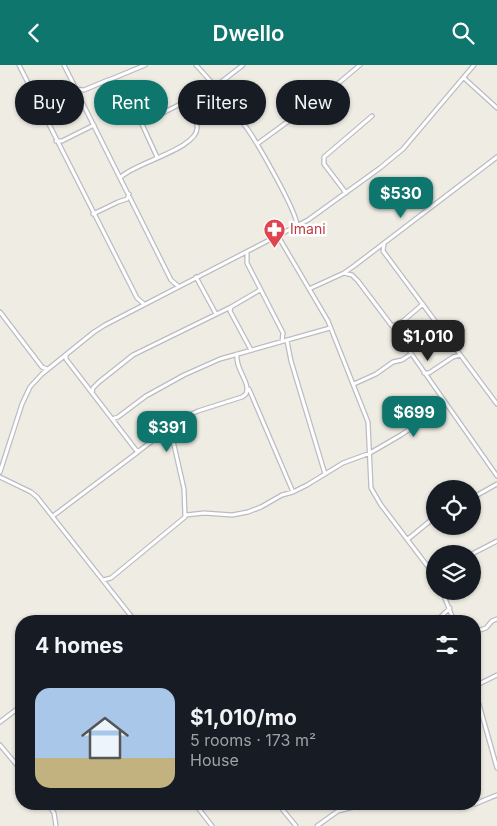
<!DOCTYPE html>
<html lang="en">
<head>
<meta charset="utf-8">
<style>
  body { margin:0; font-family:Inter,sans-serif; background:#20242c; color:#f1f3f6; height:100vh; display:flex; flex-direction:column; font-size:19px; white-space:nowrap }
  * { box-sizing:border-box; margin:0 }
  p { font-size:16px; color:#9ea1a6 }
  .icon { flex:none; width:28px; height:28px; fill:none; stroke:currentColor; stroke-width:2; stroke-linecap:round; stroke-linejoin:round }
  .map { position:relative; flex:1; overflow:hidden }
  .sheet { position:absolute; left:15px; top:550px; width:466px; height:195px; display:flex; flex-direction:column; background:#171b24; border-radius:20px; box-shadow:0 1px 4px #0004 }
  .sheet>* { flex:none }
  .top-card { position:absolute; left:15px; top:15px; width:468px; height:45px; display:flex; gap:10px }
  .controls { position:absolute; left:426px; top:415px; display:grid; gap:10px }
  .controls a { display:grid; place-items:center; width:55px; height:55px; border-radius:50%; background:#171b24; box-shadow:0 1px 4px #0004; font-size:25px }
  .price { position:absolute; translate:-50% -42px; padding:0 11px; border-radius:10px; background:#0f766e; color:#fff; font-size:16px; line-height:32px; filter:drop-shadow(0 1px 2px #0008) }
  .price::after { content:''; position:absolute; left:50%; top:30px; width:15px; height:11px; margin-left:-8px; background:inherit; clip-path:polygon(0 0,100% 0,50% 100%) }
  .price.selected { background:#222; color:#fff }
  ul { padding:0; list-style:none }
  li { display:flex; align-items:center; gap:15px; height:125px; padding:0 20px }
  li+li { border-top:1px solid #363941 }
  li span { display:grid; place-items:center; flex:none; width:140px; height:100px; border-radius:15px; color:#555 }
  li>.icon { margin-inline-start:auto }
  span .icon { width:60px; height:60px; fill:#fffc; stroke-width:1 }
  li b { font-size:21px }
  h2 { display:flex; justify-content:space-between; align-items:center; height:60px; padding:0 20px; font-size:21px }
  .pill { padding:0 18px; border-radius:22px; background:#171b24; box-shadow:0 1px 4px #0004; font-size:18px; line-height:45px }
  .pill.selected { background:#0f766e; color:#fff }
  header { display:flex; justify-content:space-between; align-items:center; height:65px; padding:0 20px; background:#0f766e; color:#fff; font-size:22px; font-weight:600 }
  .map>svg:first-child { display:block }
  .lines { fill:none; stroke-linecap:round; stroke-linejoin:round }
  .street-casing { stroke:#bbbcc3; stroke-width:5.5 }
  .street { stroke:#fff; stroke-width:3 }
  .labels { text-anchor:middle; stroke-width:5; stroke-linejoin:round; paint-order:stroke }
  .health-label { font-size:14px; fill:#be3a42; stroke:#fff; text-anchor:start }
</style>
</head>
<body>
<header><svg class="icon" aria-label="back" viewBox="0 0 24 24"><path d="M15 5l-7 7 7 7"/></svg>Dwello<svg class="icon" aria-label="search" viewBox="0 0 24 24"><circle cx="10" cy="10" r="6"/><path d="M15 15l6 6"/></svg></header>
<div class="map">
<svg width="497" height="761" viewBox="0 0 497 761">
  <rect width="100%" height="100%" fill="#efede3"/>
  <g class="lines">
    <defs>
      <path id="street" d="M19 0 137 233 144 239
        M64 0 76 24 84 25 108 15 114 18 137 52 141 56 145 57 216 21 243 0
        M196 0 215 21
        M464 13 497 43
        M109 15 145 0
        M216 21C220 34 237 50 246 62 255 74 298 148 297 161
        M76 25 171 215 178 221
        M141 57 157 92
        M56 76H62L94 60
        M257 79 323 31 360 0
        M121 112C134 98 201 83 197 61 196 52 188 45 188 36
        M346 128 324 99V92L372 51
        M93 149 118 137 127 134 129 129
        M278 171 328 256 368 357 371 423 381 440 435 511
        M384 179 383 186 497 339
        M247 188V198L283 268 282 276
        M344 208 352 210 358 216 392 261 497 411
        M196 212 216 249
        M309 224 344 208 354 201 497 92
        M0 247 42 302 47 304
        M392 261 403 256 423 239
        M287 276 291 296 325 409
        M251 285 230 246 231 242 260 225
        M66 290V294L136 385 139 386 160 370 168 367
        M424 308H429L453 292 460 290
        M354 319 376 309 393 297 402 295 411 289
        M249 324 293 427
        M92 328 93 323 99 317 133 290 231 242
        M112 354 118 352 146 331 184 310 220 294 330 263
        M0 407 22 339 30 322 42 309 94 267 105 260 308 155 380 103 403 84 474 0
        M0 412 31 427 37 432 135 556
        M472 433 497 419
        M186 450 204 448 232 450 248 447 261 442 282 430 293 427 307 420 343 398 370 388 401 370 446 339
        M53 451 138 387
        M408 474 435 452
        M472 489 497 476
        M103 515 111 513 185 452 184 424 174 380 168 363 170 359 198 346 242 332 246 329C251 317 235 305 237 289
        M442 526 454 556
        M436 556 450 543
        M475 567 486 563 492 556 497 554
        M475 621 497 610
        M475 625 497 703
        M0 657 21 641
        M0 680 21 705
        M48 739 54 748 56 761
        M195 739 212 761
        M278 739 296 761
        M467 739H474
        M475 739 497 730
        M317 761 338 746 366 739"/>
    </defs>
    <!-- street casing -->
    <use href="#street" class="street-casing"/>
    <!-- street -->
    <use href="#street" class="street"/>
  </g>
  <!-- icons -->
  <defs>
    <symbol id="pharmacy-pin" viewBox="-11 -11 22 30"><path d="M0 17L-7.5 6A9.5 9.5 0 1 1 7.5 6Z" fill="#e0444e" stroke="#fff"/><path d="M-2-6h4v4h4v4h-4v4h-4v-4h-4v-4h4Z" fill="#fff"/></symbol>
  </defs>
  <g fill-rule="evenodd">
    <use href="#pharmacy-pin" x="262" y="152" width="25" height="34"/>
  </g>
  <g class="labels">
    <!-- health labels -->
    <g class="health-label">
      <text x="290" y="169">Imani</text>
    </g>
  </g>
</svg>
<div class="controls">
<a><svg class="icon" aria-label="locate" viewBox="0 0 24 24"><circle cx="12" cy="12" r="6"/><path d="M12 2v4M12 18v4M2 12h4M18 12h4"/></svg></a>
<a><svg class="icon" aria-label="layers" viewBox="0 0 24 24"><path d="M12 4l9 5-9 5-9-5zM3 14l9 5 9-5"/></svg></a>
</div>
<b class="price" style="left:401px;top:154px">$530</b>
<b class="price selected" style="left:428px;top:297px">$1,010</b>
<b class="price" style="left:414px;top:373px">$699</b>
<b class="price" style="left:167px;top:388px">$391</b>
<div class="top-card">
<a class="pill">Buy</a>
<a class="pill selected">Rent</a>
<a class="pill">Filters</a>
<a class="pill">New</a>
</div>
<section class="sheet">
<h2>4 homes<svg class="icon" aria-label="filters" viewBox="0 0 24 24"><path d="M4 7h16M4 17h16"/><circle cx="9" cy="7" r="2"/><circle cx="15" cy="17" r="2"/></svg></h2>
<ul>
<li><span style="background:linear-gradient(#a9c7e8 70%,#c2b280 0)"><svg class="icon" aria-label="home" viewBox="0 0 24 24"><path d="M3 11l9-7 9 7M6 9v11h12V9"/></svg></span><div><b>$1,010/mo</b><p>5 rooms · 173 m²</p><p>House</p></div></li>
</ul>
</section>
</div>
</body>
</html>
